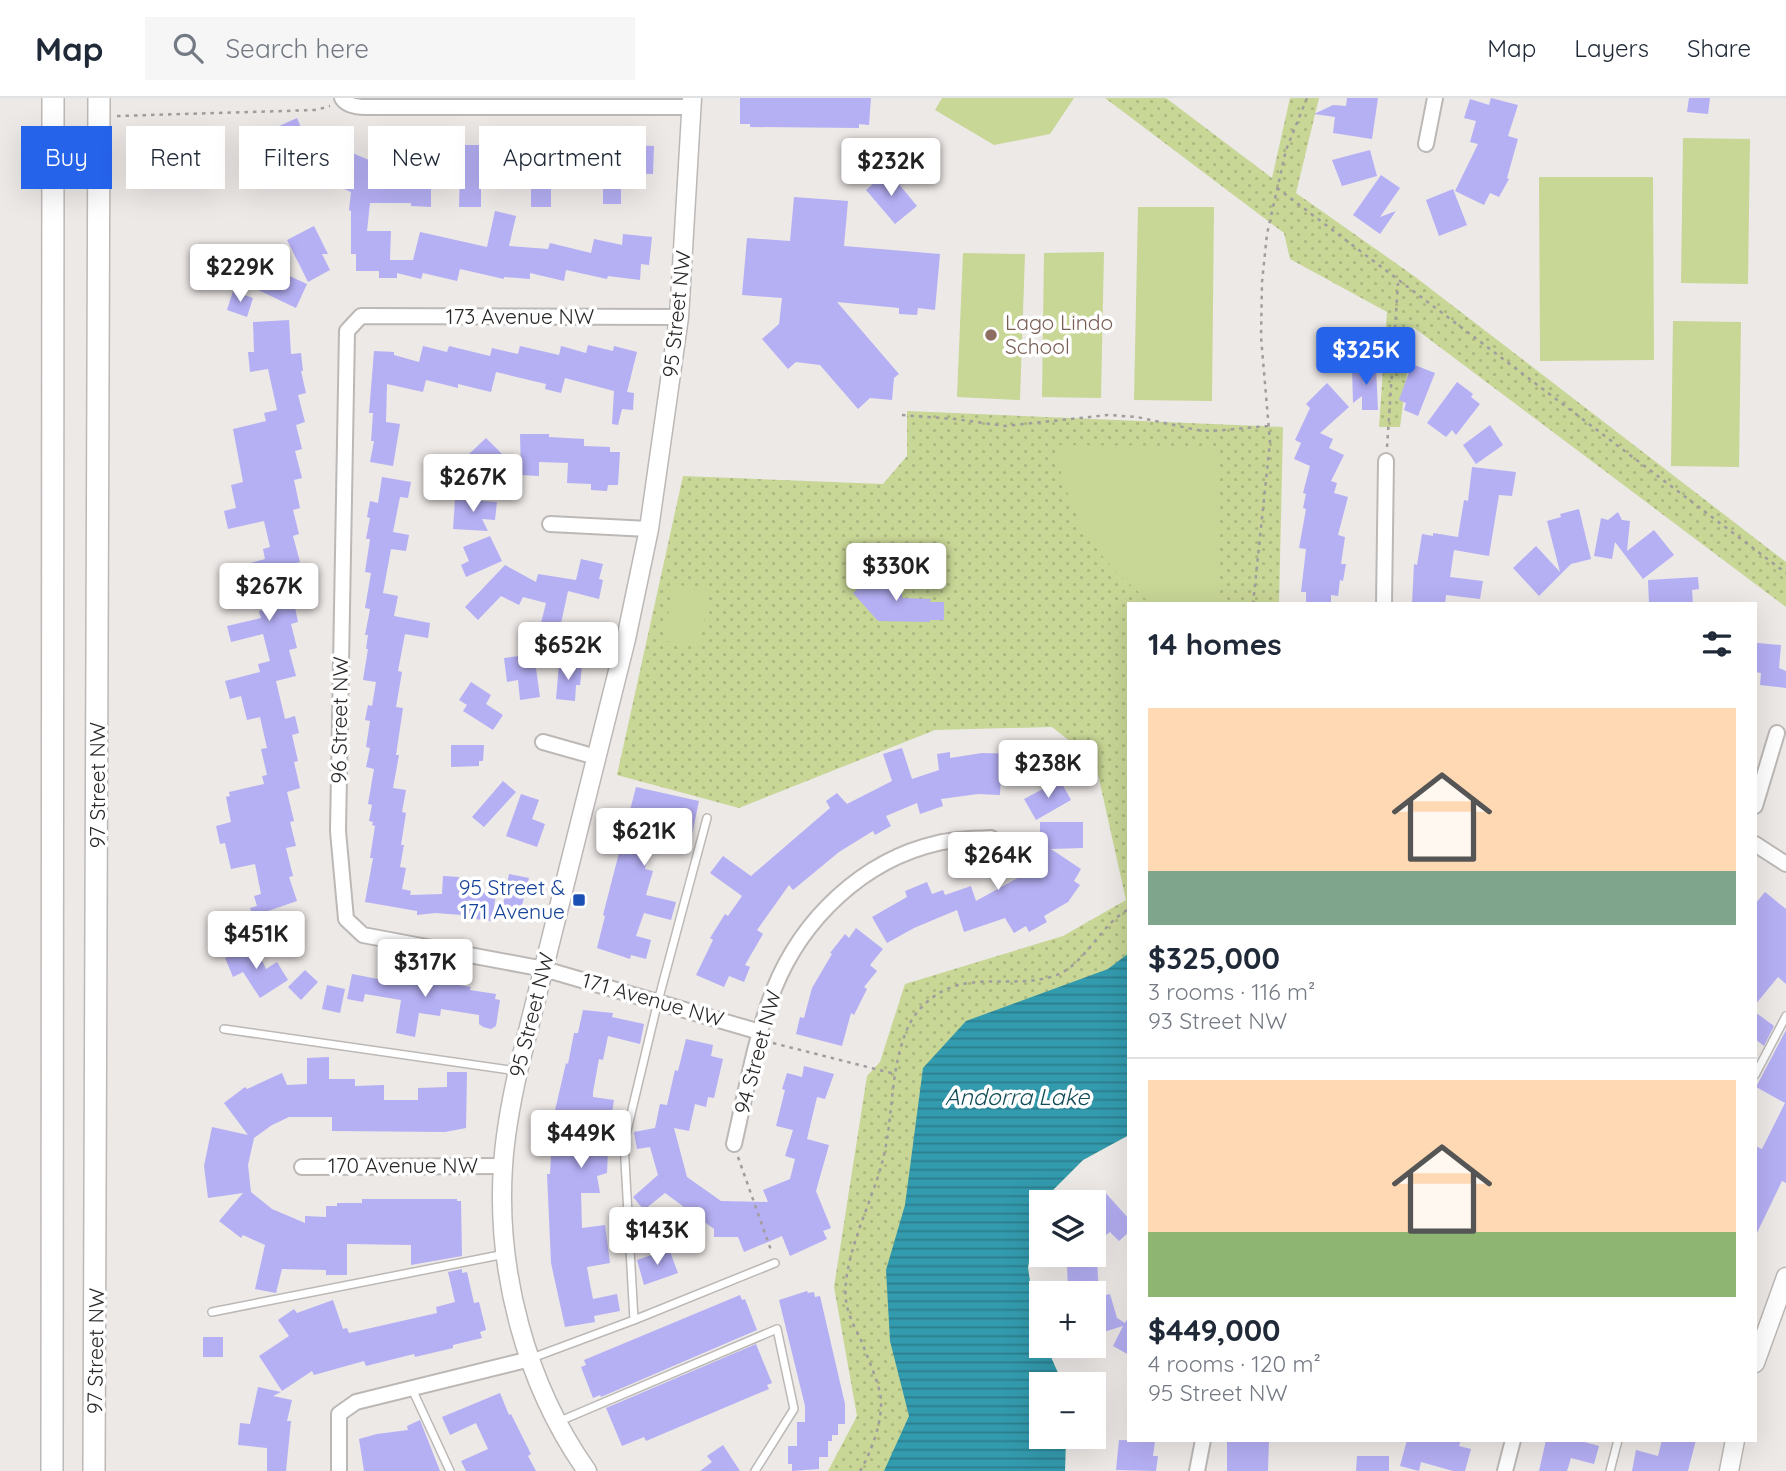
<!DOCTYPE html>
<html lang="en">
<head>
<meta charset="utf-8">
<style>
  body { margin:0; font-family:Quicksand,sans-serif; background:#f6f6f7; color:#1f2937; height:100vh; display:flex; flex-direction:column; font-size:26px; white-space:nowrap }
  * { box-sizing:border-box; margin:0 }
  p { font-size:23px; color:#747a83 }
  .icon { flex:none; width:38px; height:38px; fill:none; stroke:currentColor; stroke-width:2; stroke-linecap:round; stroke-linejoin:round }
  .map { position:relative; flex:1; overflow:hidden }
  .side { position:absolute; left:1127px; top:504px; width:630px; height:840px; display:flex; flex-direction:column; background:#fff; border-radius:0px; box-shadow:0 7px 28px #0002 }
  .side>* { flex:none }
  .top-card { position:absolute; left:21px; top:28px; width:665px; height:63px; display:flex; gap:14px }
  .fabs { position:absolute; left:1029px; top:1092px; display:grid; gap:14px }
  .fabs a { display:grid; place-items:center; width:77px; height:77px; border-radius:0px; background:#fff; box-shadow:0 7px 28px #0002; font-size:35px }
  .price { position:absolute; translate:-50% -60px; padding:0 16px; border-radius:7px; background:#fff; color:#222; font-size:23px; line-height:46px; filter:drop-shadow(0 2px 4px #0008) }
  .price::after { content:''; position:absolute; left:50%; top:42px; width:21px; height:16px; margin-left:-10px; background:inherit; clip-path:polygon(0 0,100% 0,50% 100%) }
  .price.on { background:#2563eb; color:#fff }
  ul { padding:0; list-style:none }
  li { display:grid; align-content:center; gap:14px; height:371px; padding:0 21px }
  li+li { border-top:2px solid #e0e1e3 }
  li span { display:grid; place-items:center; height:217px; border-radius:0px; color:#555 }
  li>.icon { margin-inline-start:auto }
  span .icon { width:126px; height:126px; fill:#fffc; stroke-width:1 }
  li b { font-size:30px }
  h2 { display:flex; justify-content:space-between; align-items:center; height:84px; padding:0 21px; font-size:30px }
  .pill { padding:0 24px; border-radius:0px; background:#fff; box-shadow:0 7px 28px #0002; font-size:24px; line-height:63px }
  .pill.on { background:#2563eb; color:#fff }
  header { display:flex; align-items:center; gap:42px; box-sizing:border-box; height:98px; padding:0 35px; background:#fff; border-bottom:2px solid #e0e1e3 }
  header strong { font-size:33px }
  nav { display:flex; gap:38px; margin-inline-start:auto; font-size:24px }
  .search { width:490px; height:63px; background:#f6f6f7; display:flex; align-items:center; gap:18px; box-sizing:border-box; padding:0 24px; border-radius:0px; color:#747a83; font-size:26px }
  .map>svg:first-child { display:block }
  .green { fill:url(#green-dots) }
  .pitch { fill:#c8d696 }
  .water { fill:url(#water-rules) }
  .building { fill:#b5aff4 }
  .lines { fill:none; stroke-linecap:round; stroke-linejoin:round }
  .service-casing { stroke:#bcb8b6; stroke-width:10 }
  .minor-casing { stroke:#bcb8b6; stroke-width:18 }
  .tertiary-casing { stroke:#bcb8b6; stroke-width:21 }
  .primary-casing { stroke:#bcb8b6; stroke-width:24 }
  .path { stroke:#a09d9c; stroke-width:2.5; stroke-dasharray:3.5 5; stroke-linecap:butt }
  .service { stroke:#fff; stroke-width:7 }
  .minor { stroke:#fff; stroke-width:14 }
  .tertiary { stroke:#fff; stroke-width:18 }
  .primary { stroke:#fff; stroke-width:21 }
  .education-dot { fill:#8d6e63; stroke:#fff; stroke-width:2.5 }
  .transit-dot { fill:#1a4fb4; stroke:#fff; stroke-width:2.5 }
  .labels { text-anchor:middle; stroke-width:7; stroke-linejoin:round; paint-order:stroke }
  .street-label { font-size:21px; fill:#292726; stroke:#fff }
  .education-label { font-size:21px; fill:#785e54; stroke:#fff; text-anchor:start }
  .transit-label { font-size:21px; fill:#164399; stroke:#fff; text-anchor:end }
  .water-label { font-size:23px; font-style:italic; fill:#124d58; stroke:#fff }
</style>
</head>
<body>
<header>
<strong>Map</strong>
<div class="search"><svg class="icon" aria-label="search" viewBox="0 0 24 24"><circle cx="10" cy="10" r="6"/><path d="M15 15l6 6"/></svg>Search here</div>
<nav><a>Map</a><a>Layers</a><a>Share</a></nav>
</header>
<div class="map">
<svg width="1786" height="1373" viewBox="0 0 1786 1373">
  <defs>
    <pattern id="green-dots" width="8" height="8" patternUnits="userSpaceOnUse" patternTransform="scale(1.75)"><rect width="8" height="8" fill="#c8d696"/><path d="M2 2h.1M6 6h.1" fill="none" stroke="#acb881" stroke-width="1.8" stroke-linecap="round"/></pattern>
    <pattern id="water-rules" width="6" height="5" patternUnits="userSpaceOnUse" patternTransform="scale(1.75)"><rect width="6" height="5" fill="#339bae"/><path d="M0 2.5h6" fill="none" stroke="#2b7e8d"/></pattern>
  </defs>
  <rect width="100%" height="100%" fill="#ede9e7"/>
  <!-- green -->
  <path class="green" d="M1105 0H1166L1272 80 1290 0H1319L1296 95 1414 178 1786 464V509L1413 229 1400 329H1379L1387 214 1290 161 1284 135Z
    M907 313 1283 329 1279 506H1129V1037L1083 1062 1041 1104 1028 1169 1035 1223 1041 1236V1248H1046L1063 1286H1041V1339H1066L1065 1373H828L857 1318 834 1189 867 978 880 964 905 886 1063 838 1126 802 1095 663 1052 629 935 632 739 710 617 677 683 378 883 386 907 358Z"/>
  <!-- pitch -->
  <path class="pitch" d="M942 0H1074L1050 36 994 47 935 12Z
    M1683 40 1750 41 1748 186 1681 185Z
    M1539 79H1653L1654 262 1540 263Z
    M1138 109H1214L1212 303 1134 302Z
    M1104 154 1101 300 1042 299 1044 155Z
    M963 155 1025 156 1020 302 957 299Z
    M1673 223 1741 224 1739 369 1671 368Z
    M1055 347 1207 348 1220 357 1218 506C1202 506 1169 509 1154 505 1146 503 1139 494 1133 489 1088 452 1065 404 1055 347Z
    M675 486 710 493 699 550 662 542Z"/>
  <!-- water -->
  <path class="water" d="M1129 855V1037L1083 1062 1041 1104 1028 1169 1035 1223 1041 1236V1248H1046L1063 1286H1041V1339H1066L1065 1373H884L909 1318 890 1243 886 1172 905 1107 923 970 966 923 1108 871Z"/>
  <!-- building -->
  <path class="building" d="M740 0H871L869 27 859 26V30L750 29V26H740Z
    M1347 0H1378L1372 41 1333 35 1335 19 1314 16 1333 7 1346 8Z
    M1491 0 1518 7 1508 38 1518 41 1507 80 1509 81 1499 99 1490 95 1484 107 1455 93 1478 46 1470 44 1476 23 1464 20 1470 1 1489 7Z
    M1689 0H1710L1708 16 1687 14Z
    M297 20 311 53 334 72 343 51 376 65V47H542V62L589 63 590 46 654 48 653 76 621 75V106H603V91H551V109H531V86H481V109H459L460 74 431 73V109L411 108V105H370L367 133H391L390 162H413L420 134 487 149 495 113 516 118 509 148 548 151 550 145 591 155 594 141 622 147 623 136 652 139 649 167 641 166 640 182 608 178 607 181 566 172 564 183 530 175V181L504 179V181L460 171 457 183 423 175 421 181 397 175V180H379V173H356V156H351V113L349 112 351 94 319 80 313 87 286 64 260 84 248 69 275 48 268 33Z
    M1370 52 1377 78 1342 88 1332 62Z
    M888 73 917 108 895 126 866 92Z
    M1381 77 1400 90 1380 119 1396 113 1380 136 1353 117Z
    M1453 91 1467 127 1439 138 1426 102Z
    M794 99 848 103 844 148 940 156 935 212 918 210 917 217 899 216V210L837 204 899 276 894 280 892 302 870 300 858 311 820 267 796 264 788 271 762 241 779 226 782 200 742 197 747 140 790 143Z
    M314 128 328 156H322L330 172 308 184 287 142Z
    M259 164 307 186 296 210 248 187Z
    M233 193 253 200 247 219 227 212Z
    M289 222 291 256 301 255 303 273H301L306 295 298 297 305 324 296 327 302 351 295 353 302 380 294 382 300 410 293 412 299 436 293 438 300 464 291 466 298 493 292 495 298 524 291 526 297 550 289 552 296 578 276 583 285 621 295 618 299 635 292 637 298 663 294 664 300 690 287 694 294 723 290 724 296 748 286 750 293 778 289 779 297 803 268 813 274 831 249 838 244 822 253 819 250 810 257 808 254 798 261 796 255 766 231 771 225 745 220 746 216 728 231 724 226 699 230 698 229 694 264 686 262 678 267 677 261 651 267 650 260 619 247 622 241 598 230 601 225 583 260 574 258 566 270 563 263 536 231 544 227 528 261 520 259 513 266 512 259 482 237 487 232 470 265 461 263 451 270 449 264 423 228 431 224 413 236 410 231 387 243 384 233 331 266 323 264 315 277 312 268 271 250 274 248 254H254L253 224Z
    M588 247 613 253 614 248 637 254 627 294 634 295 633 312 622 311 618 327 612 326 614 293 565 280 561 295 545 291 546 286 496 274 491 294 458 286V290L426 282 423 294 387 286 386 324 400 326 393 368 370 364 374 343H371L373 315H369L374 253 394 254V257L419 264 423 248 447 254 449 248 490 258 492 250 518 256 520 248 559 257 561 248 586 255Z
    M1412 266 1435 275 1418 318 1404 312 1406 305 1399 302Z
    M1376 269 1378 312H1362V298L1353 305 1352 270Z
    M1457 284 1473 296 1471 299 1480 306 1456 337 1452 332 1446 339 1427 325Z
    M1327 285 1349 309 1320 335 1333 341 1329 350 1344 357 1331 383 1337 385 1334 395 1348 399 1338 437 1345 439 1341 466H1346L1343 483 1340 482 1338 498 1331 497V506H1306V494H1301L1306 451 1299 450 1306 411 1303 410 1306 396 1303 395 1310 368 1294 361 1301 345 1295 342 1310 310 1306 306Z
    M1490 327 1503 347 1476 366 1463 347Z
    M520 336H549V339L584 341V348L610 349V354H620L618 387H608L607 393 591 392V386L567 385 568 365 539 364V378L521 377 498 400 484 386 488 383 476 371 479 368 468 357 486 340 521 375Z
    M1472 369 1516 374 1512 398 1499 397 1489 458 1454 452 1450 479 1483 483 1480 501 1446 497 1445 506H1412L1414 466 1417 467 1422 436 1433 438V435L1458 439 1464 402 1468 403Z
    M382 379 411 384 408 400 400 399 393 434 409 437 406 453 391 451 383 495 398 498 394 518 430 525 428 540 405 536 398 573 402 574 396 609 403 610 396 657H399L393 690 406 692 402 714 406 715 401 747H404L400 769 406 770 402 791 411 793 410 797 442 796 443 778 459 779 458 790 496 796 492 823 475 821 476 818 435 815 417 817V813L365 804 373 760H370L375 728 372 727 373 724 369 723 372 707 368 706 374 671 366 669 370 650 366 649 370 623 365 622 368 607 372 608 376 584 363 582 368 551H366L368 537H365L370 511 365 510 371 475 365 474 370 441H366L370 420 367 419 370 403 378 405Z
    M455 401 497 404 495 422 482 421 488 433 453 431Z
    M1579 411 1591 461 1571 466 1539 498 1513 470 1536 448 1560 474 1547 423 1561 419 1560 416Z
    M1618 414 1622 422 1630 423 1627 453 1654 432 1674 457 1643 481 1615 444 1612 461 1594 458 1601 420 1608 422Z
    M490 438 502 463 466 479 461 467 469 463 463 449Z
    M581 461 603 466 599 481 603 482 599 501 568 493 560 530 541 525 546 505 523 499 519 507 501 498 478 522 465 509 505 467 536 484 538 476 576 482Z
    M879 470V486L902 487V500L931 501 930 504H944V522H930V524L878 523 853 495Z
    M1698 479 1699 491 1692 492 1693 506H1649L1648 482Z
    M1757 545 1781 547 1779 570 1786 573V590L1760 587 1761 575 1755 574V548Z
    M534 556 540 599 520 602 518 582 507 584 504 560Z
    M559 566 582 568 580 587H576L575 603 556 601Z
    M471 584 491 597 486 606 503 617 493 632 463 613 467 607 459 602Z
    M451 647H484L483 663H479V668L451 669Z
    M902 650 912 681 939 672 937 656 950 654V660L982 655 1020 656 1018 689 1002 659 1000 697 978 696 941 701 943 708 920 716 917 705 886 718 891 728 875 737 873 733 839 754 793 792 789 787 757 832 763 836 745 867 750 869 744 884 729 878 724 889 696 877 713 842 710 840 725 816 728 818 742 798 710 775 723 758 751 778 830 710 826 703 837 695 847 706 892 683 883 656Z
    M1060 682 1071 702 1036 722 1024 701Z
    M503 683 516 694 484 729 472 719Z
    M636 689 699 703 688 756 651 747 645 771 653 773 646 797 676 804 671 822 644 815 636 838 651 842 646 861 631 857 630 861 597 850 605 818 603 817Z
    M521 696 539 702 532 721 545 726 537 749 506 738Z
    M1040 724H1083V750L1051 751 1081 771 1074 783 1080 787 1068 804 1044 818 1047 824 1029 834 1026 828 1014 835 1005 820 964 834 957 812 914 830 887 845 872 819 907 799 905 793 927 784 932 796 943 792 945 797 971 788 976 803 1021 778 1040 750Z
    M509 776 529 780 521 811 503 807Z
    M1765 794 1786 811V886L1778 879 1755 907V806Z
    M856 830 883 851 870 867 877 873 864 889 867 891 854 917 851 915 842 948 796 936 800 919 804 920 812 890 832 856 830 855 845 836 849 840Z
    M255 847 266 871 277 864 288 882 260 900 243 874 233 879 225 860Z
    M305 872 318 884 301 902 288 889Z
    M385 874 427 879 426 882 471 889 470 892 496 896 495 901 500 902 496 928 491 931 483 929 479 926V917L441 911 440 918 419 915 415 939 396 935 401 902 365 896 363 904 347 901 352 876 378 881V878L385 879Z
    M327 887 345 891 340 915 322 911Z
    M583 912 613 915 612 919 644 926 640 946 608 938 603 962 599 961 593 994V999L614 1002 611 1021 588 1017 584 1052H608L607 1075 597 1078 600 1095H581L582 1130 605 1127 610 1165 587 1169 590 1186 593 1201 617 1196 620 1213 594 1218 595 1224 565 1229 551 1165 547 1076H550L553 1021 566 965 568 966 574 935H578Z
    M1755 914 1774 928 1764 948 1755 941Z
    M1786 932V1085L1782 1083 1755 1139V1048L1762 1051 1785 1005 1756 989Z
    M686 941 713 947 711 958 723 961 714 1000 708 999 706 1009 695 1006 689 1033 674 1030 687 1079 721 1103 768 1104 763 1092 790 1081 795 1061 785 1058 793 1032 776 1028 785 992 782 991 787 975 802 979 804 968 834 976 825 1001 817 999 807 1041 829 1047 816 1093 831 1130 823 1133 827 1141 790 1158 782 1138 744 1154 738 1139H714V1131L665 1095 644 1112 633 1099 658 1077 650 1049 637 1051 634 1034 655 1030 660 1006 667 1007 675 972 678 973Z
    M329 959V981H355V988L384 987V1002H418V990L447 989V974H467L466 1030 445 1034 332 1033V1019H289L272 1027 254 1040 248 1067 251 1094 272 1111 305 1125V1118L326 1119V1108H337V1105H362V1101H457V1103H461L462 1158 411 1167V1147L347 1146V1177H326V1172L282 1171 276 1195 255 1191 265 1147 243 1137 241 1140 219 1123 243 1095 208 1100 204 1068 212 1029 248 1037 224 1005 245 989 247 991 282 975 287 987 307 986V960Z
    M1103 1092 1129 1121V1134L1119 1143 1110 1134 1102 1140 1094 1131V1100Z
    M669 1151 678 1175 644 1187 637 1162Z
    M1097 1162 1099 1195H1068L1067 1164Z
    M462 1171V1175L467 1174 474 1205 479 1204 486 1232 480 1234 482 1240 453 1247V1250L415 1259 414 1256 366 1268 364 1263 314 1277 312 1273 282 1293 259 1258 289 1238 278 1222 294 1211 297 1215 333 1202 343 1231 347 1230 349 1235 437 1215 436 1209 455 1204 448 1174Z
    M807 1193 808 1195 814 1194 815 1199 820 1198 845 1306V1326H838V1337H832V1343H828V1359H819V1371L792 1373V1366H788V1348H797V1324H805V1308L779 1202Z
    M1110 1196 1117 1220 1125 1225 1129 1218V1257L1113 1248 1123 1228 1094 1237V1200Z
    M740 1197 742 1202 745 1201 757 1232 601 1299 600 1297 593 1300 581 1269 586 1267 584 1262Z
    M203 1239H223V1259H203Z
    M756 1246 772 1285 767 1287 769 1291 646 1343 644 1339 622 1348 606 1310Z
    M258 1289 281 1294 273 1298 292 1302 287 1323H291L286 1373H267V1350L238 1347 240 1325 250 1326Z
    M500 1295 509 1317 511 1316 531 1356 528 1358 536 1373H466L461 1363 488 1351 476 1325 450 1337 442 1319Z
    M420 1322 440 1373H364L359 1341 377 1336 408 1332 407 1328Z
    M1119 1342 1155 1343 1153 1358H1158L1156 1373 1116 1372Z
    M1227 1342H1269L1268 1373H1227Z
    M1407 1342H1461L1459 1348 1471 1351 1465 1373H1453L1421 1364 1419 1373 1400 1368Z
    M1546 1342H1577L1599 1348 1594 1366 1571 1360 1567 1373H1539Z
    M1662 1342H1696L1688 1373H1632L1636 1352 1658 1358Z
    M723 1347 740 1373H700L712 1364 707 1358Z
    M1357 1358H1389V1373H1356Z"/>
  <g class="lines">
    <defs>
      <path id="service" d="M55 82H96
        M224 931 517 973
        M1755 977 1786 918
        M212 1214 505 1156
        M634 1222 624 1045 658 903 707 720
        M532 1260 634 1222 775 1165
        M412 1291 450 1373
        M560 1323 777 1231 794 1311 755 1373
        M1610 1373 1618 1342"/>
      <path id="minor" d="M342 0C347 8 357 9 366 9H692
        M1426 46 1435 0
        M679 219 361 218 347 233 338 733 346 821 363 837 544 871 760 934
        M550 426 649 431
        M1384 506 1386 363
        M543 644 596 659
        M1755 708 1777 635
        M1755 746 1786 766
        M734 1046C746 994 755 940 774 891 802 821 863 762 938 745 955 741 974 741 991 740
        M302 1069 503 1068
        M339 1373V1316L356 1304 530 1261
        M1197 1373 1203 1342
        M1505 1373 1513 1342"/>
      <path id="tertiary" d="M1755 1265 1786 1179
        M587 1373C526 1287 496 1173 503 1068 505 1036 511 1004 518 973L626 541 649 431 679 219 692 0
        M1729 1373 1735 1342"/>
      <path id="primary" d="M52 1373 53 0
        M94 1373 99 0"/>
    </defs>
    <!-- service casing -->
    <use href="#service" class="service-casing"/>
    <!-- minor casing -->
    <use href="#minor" class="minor-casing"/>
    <!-- tertiary casing -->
    <use href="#tertiary" class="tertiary-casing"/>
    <!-- primary casing -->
    <use href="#primary" class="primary-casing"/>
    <!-- path -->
    <path class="path" d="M117 18 316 12 330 8
      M1277 90 1786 475
      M902 317 955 321 1005 328 1108 317 1137 319 1197 332 1213 333 1268 328
      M1387 349 1398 185
      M1253 506 1270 344 1261 239 1262 184 1267 136 1286 52 1307 0
      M773 945 895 976
      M738 1059 772 1155
      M860 1373C871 1355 882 1325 881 1303 881 1289 866 1256 861 1242 856 1232 849 1219 847 1208 838 1169 872 1104 882 1065 894 1021 889 972 908 929 912 920 919 911 927 904 964 870 1013 892 1054 878 1086 867 1099 827 1129 811"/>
    <!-- service -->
    <use href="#service" class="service"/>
    <!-- minor -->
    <use href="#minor" class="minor"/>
    <!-- tertiary -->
    <use href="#tertiary" class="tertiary"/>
    <!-- primary -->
    <use href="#primary" class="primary"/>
  </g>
  <!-- markers -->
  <circle class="education-dot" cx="991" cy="237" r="7"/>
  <rect class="transit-dot" x="572" y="795" width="14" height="14" rx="3.5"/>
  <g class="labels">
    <!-- street labels -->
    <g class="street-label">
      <text transform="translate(677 216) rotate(-84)" y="7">95 Street NW</text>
      <text x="520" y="226">173 Avenue NW</text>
      <text transform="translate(340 622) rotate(-89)" y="7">96 Street NW</text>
      <text transform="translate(98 687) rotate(-90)" y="7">97 Street NW</text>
      <text transform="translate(653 902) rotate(16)" y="7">171 Avenue NW</text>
      <text transform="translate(532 917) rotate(-76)" y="7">95 Street NW</text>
      <text transform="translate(758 954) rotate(-75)" y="7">94 Street NW</text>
      <text x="403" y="1075">170 Avenue NW</text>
      <text transform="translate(96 1253) rotate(-89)" y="7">97 Street NW</text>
    </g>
    <!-- education labels -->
    <g class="education-label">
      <text x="1005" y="232">Lago Lindo<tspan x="1005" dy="24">School</tspan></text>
    </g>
    <!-- transit labels -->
    <g class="transit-label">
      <text x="565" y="797">95 Street &amp;<tspan x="565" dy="24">171 Avenue</tspan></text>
    </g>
    <!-- water labels -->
    <g class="water-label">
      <text x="1017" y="1007">Andorra Lake</text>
    </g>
  </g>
</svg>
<div class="fabs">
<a><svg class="icon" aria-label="layers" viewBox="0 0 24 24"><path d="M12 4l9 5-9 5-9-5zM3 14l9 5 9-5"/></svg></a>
<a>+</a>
<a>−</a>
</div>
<b class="price" style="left:891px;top:100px">$232K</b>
<b class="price" style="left:240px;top:206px">$229K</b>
<b class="price on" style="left:1366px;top:289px">$325K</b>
<b class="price" style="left:473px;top:416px">$267K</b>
<b class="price" style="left:896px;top:505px">$330K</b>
<b class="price" style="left:269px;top:525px">$267K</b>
<b class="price" style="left:568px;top:584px">$652K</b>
<b class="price" style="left:1048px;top:702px">$238K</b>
<b class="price" style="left:644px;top:770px">$621K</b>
<b class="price" style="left:998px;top:794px">$264K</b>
<b class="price" style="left:256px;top:873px">$451K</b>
<b class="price" style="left:425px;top:901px">$317K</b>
<b class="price" style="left:581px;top:1072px">$449K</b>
<b class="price" style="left:657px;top:1169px">$143K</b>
<div class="top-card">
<a class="pill on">Buy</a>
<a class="pill">Rent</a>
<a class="pill">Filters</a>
<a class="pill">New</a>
<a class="pill">Apartment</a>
</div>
<section class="side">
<h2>14 homes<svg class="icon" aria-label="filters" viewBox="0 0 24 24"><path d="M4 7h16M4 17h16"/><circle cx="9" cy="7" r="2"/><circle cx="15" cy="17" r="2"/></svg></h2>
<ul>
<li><span style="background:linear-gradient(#ffd9b3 75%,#7fa58c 0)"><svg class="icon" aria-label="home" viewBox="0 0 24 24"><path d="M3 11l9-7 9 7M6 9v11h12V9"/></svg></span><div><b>$325,000</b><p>3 rooms · 116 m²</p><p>93 Street NW</p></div></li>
<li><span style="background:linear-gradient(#ffd9b3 70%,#8fb573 0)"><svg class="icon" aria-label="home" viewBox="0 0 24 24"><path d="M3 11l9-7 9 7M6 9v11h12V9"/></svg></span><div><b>$449,000</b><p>4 rooms · 120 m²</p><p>95 Street NW</p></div></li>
</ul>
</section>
</div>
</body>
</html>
